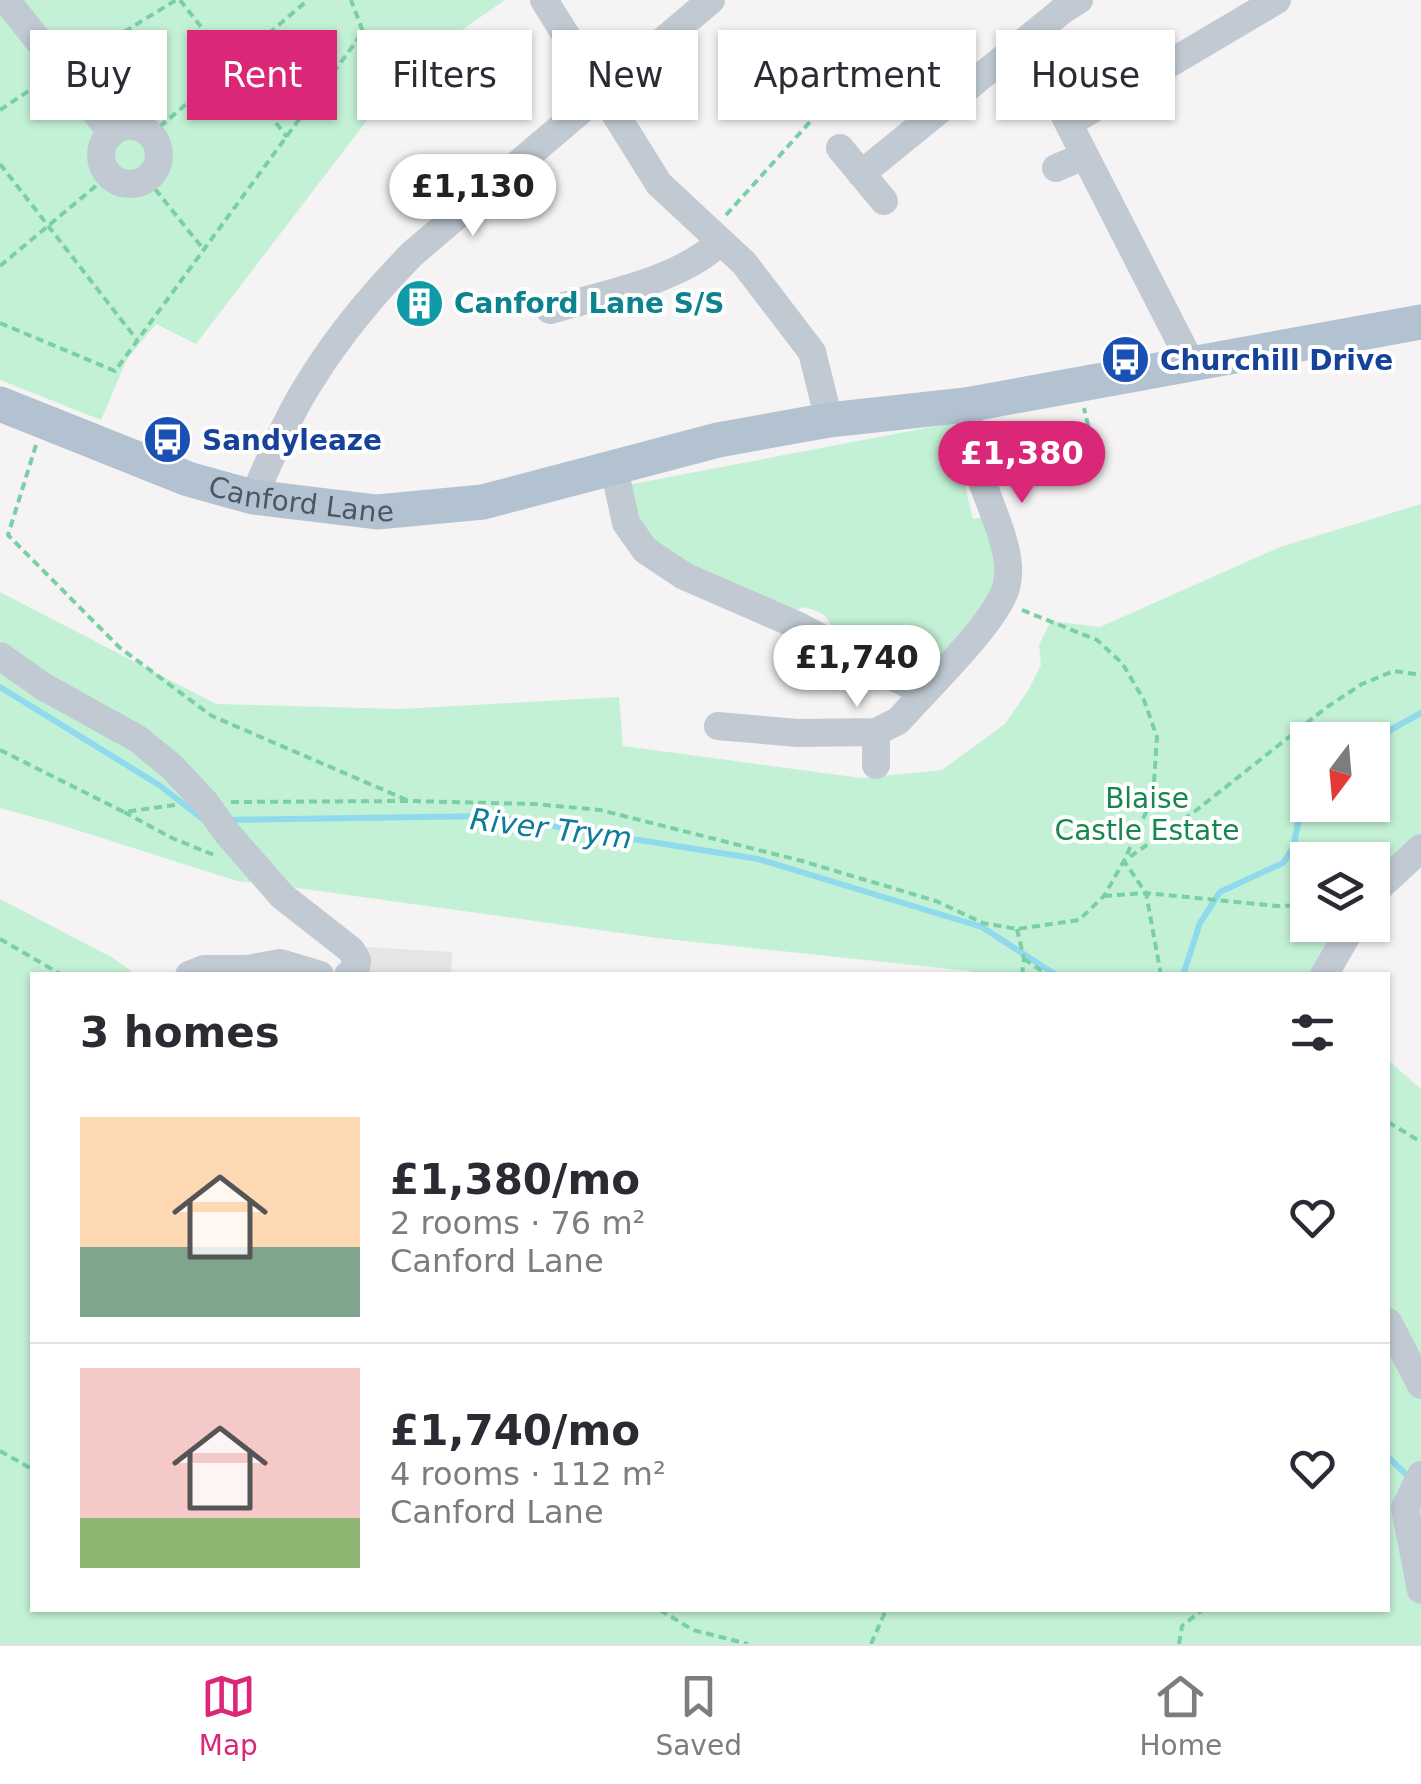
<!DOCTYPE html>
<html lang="en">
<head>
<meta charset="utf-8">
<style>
  body { margin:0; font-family:"DejaVu Sans",sans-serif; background:#f2f2f3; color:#2b2b33; height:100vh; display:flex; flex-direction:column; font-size:38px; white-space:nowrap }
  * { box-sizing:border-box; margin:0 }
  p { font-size:32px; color:#7c7c81 }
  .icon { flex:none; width:55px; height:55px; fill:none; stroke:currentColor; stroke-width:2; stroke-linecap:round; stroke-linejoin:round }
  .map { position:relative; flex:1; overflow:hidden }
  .panel { position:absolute; left:30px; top:972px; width:1360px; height:640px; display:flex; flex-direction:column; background:#fff; border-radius:0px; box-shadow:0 2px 8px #0004 }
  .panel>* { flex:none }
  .hud { position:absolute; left:30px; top:30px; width:1362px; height:90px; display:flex; gap:20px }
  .needle { width:65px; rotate:196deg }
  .fabs { position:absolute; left:1290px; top:722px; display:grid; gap:20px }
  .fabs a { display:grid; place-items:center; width:100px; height:100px; border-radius:0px; background:#fff; box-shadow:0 2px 8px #0004; font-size:50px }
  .price { position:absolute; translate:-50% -85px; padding:0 22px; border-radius:35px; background:#fff; color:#222; font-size:32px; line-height:65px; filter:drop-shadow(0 2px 5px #0008) }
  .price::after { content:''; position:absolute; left:50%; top:60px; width:30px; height:22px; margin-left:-15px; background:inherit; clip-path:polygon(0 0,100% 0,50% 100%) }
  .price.current { background:#db2777; color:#fff }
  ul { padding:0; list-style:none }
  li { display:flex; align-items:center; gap:30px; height:250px; padding:0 50px }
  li+li { border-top:2px solid #e1e1e2 }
  li span { display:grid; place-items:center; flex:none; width:280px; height:200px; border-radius:0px; color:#555 }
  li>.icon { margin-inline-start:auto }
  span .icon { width:120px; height:120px; fill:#fffc; stroke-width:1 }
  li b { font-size:42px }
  h2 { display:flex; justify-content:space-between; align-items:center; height:120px; padding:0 50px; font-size:42px }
  .chip { padding:0 35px; border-radius:0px; background:#fff; box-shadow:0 2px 8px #0004; font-size:35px; line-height:90px }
  .chip.current { background:#db2777; color:#fff }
  .menu { display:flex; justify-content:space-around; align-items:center; height:140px; border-top:2px solid #e1e1e2; background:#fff; font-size:28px; color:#7c7c81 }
  .menu a { display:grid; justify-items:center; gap:5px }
  .menu .current { color:#db2777 }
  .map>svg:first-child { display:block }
  .education { fill:#e6e4e5 }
  .green { fill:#c3f1d5; fill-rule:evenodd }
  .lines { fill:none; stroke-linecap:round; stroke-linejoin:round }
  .stream { stroke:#90daee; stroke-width:6 }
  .path { stroke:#7ad0a6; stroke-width:4; stroke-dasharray:8 5; stroke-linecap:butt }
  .minor { stroke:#c1cad2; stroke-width:28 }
  .major { stroke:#b3c2d1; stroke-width:35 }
  .labels { text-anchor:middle; stroke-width:8; stroke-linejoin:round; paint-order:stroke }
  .culture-label { font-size:28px; font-weight:bold; fill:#0d838f; stroke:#fff; text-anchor:start }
  .transit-label { font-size:28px; font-weight:bold; fill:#164399; stroke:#fff; text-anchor:start }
  .street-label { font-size:28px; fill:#4a5661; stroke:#fff }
  .park-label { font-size:28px; fill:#17864f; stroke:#fff }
  .water-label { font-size:30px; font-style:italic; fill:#0c7c9b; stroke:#fff }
</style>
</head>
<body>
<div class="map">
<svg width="1421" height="1644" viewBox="0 0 1421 1644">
  <rect width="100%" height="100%" fill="#f5f3f3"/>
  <!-- education -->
  <path class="education" d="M364 947 452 952 451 975H361Z"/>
  <!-- green -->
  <path class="green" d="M0 0H505L407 68 196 344 156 324 127 359 101 420 0 380Z
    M963 421 974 475 963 478 973 519 984 517 999 566 992 607 920 681 832 636C832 615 821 611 802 607L791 614C753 597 678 572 650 542 635 527 632 505 627 485Z
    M1421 504V868L1381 905 1373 916 1372 860H1308V925H1366L1333 975H972L970 971 657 938 283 886 205 788 0 641V592L216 704 400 709 619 697 623 746 861 778 942 770 1005 724 1029 689 1041 665 1039 645 1051 621 1100 627 1280 547ZM1308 740H1372V805H1308Z
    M0 663 135 744 264 884 237 881 61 825 0 808Z
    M0 899 113 958 137 975H32V1610H1388V1060L1421 1089V1644H0Z"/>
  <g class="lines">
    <!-- stream -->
    <path class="stream" d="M0 687 159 785 204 820
      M1372 740 1421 713
      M226 820 489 816 758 859 982 927 1056 975
      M1183 975 1200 923 1220 892 1283 863 1293 848 1302 805 1308 795
      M1388 1457 1412 1480"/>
    <!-- path -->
    <path class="path" d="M180 0 287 137
      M80 59 176 0
      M0 110 42 82
      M150 135 308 0
      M0 164 137 340
      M147 179 204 250
      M726 215 873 52
      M0 266 109 175
      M0 323 115 371 363 32 351 0
      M36 445 8 535 119 647 212 716 407 800
      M1036 474 1057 447 1090 434 1084 408
      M1022 610 1097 640 1122 663 1144 700 1157 737 1153 797 1124 861 1146 893 1161 975
      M0 750 124 812 175 805
      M231 802 409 801 535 804 600 810 802 861 936 901 983 923 1017 929 1079 920 1104 896 1124 861 1194 812 1327 707 1362 684 1394 671 1421 675
      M124 812 172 838 214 855
      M1104 896 1146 893 1277 906 1308 905
      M1017 929 1024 959 1022 975
      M0 939 62 975
      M1024 959 1048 975
      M1388 1122 1421 1142
      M0 1451 32 1469
      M660 1610 693 1630 748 1644
      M871 1644 886 1610
      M1179 1644 1182 1626 1202 1610"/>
    <!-- minor -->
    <path class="minor" d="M6 0 112 133
      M544 0 659 184 744 263 812 352 829 420
      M1020 46 1054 95 1191 363
      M1069 123 1277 0
      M101 155a29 29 0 1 1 58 0a29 29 0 1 1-58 0Z
      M840 148 884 201
      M1056 168 1084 156
      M861 174 1063 10 1079 0
      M550 310C605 294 679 281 720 242
      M614 468 626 523 645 550 684 576 799 626 924 693C947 668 996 619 1006 588 1016 553 989 507 980 474 974 452 971 428 966 405
      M253 497C272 457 288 414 313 377 341 332 375 292 412 254L711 0
      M0 656 44 687 138 739 171 766 205 802 227 833 282 896 351 950 357 960 356 968 348 975
      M718 726 798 733 876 732
      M876 765V732L898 721 924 693
      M1372 897 1381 885 1421 848
      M189 975 204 969H247L280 963 320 975
      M1324 975 1353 925
      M1388 1322 1421 1385
      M1421 1475 1405 1508 1421 1590"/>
    <!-- major -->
    <path class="major" id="s1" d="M0 404 188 479 253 497 377 512 483 502 718 440 829 420 966 405 1421 322"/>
  </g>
  <!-- icons -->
  <defs>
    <symbol id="building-disc" viewBox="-11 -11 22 22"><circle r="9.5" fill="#0f9aa8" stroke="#fff"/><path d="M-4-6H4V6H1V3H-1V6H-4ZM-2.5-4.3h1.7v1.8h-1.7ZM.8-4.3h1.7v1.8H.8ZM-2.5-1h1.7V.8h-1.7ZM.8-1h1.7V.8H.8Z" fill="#fff"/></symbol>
    <symbol id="bus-disc" viewBox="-11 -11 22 22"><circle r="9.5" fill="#1a4fb4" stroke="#fff"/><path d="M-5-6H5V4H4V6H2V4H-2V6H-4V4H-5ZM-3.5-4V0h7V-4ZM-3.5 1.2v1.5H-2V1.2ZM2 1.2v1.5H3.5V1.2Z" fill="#fff"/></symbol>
  </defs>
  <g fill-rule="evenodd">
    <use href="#building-disc" x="392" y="276" width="55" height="55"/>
    <use href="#bus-disc" x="1098" y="332" width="55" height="55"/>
    <use href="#bus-disc" x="140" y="412" width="55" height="55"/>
  </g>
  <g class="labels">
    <!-- culture labels -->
    <g class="culture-label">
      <text x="454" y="313">Canford Lane S/S</text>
    </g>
    <!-- transit labels -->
    <g class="transit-label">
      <text x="1160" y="370">Churchill Drive</text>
      <text x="202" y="450">Sandyleaze</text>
    </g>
    <!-- street labels -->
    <g class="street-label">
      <text dy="10" stroke="none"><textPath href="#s1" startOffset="318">Canford Lane</textPath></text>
    </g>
    <!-- park labels -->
    <g class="park-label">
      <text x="1147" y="808">Blaise<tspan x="1147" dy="32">Castle Estate</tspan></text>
    </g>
    <!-- water labels -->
    <g class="water-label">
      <text transform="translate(551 829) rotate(7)" y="10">River Trym</text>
    </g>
  </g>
</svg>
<div class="fabs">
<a><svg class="needle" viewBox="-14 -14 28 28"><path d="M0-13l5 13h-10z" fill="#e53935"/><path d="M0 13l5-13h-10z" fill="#7c7c81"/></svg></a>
<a><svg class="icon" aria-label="layers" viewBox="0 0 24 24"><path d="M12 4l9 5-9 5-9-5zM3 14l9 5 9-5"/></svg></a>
</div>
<b class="price" style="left:473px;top:239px">£1,130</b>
<b class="price current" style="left:1022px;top:506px">£1,380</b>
<b class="price" style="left:857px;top:710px">£1,740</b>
<div class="hud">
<a class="chip">Buy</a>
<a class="chip current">Rent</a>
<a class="chip">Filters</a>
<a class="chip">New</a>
<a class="chip">Apartment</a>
<a class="chip">House</a>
</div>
<section class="panel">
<h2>3 homes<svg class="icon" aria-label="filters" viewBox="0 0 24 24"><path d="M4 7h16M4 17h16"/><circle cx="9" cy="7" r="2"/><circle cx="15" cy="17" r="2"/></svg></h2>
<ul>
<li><span style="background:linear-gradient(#ffd9b3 65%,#7fa58c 0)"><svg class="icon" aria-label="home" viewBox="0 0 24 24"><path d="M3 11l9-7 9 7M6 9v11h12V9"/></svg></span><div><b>£1,380/mo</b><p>2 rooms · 76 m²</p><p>Canford Lane</p></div><svg class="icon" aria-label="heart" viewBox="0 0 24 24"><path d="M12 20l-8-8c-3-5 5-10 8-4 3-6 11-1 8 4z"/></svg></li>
<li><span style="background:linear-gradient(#f6c9c9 75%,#8fb573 0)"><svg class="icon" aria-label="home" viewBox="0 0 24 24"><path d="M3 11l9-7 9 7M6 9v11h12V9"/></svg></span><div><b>£1,740/mo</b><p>4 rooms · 112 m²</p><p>Canford Lane</p></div><svg class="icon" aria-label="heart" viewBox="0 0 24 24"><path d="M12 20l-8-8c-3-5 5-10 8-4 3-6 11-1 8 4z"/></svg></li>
</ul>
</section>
</div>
<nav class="menu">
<a class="current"><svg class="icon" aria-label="map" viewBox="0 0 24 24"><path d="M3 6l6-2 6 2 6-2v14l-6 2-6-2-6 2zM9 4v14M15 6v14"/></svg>Map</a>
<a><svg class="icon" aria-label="saved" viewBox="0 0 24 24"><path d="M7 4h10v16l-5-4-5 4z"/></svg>Saved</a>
<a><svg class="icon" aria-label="home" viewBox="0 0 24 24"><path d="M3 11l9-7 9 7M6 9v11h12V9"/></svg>Home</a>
</nav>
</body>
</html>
